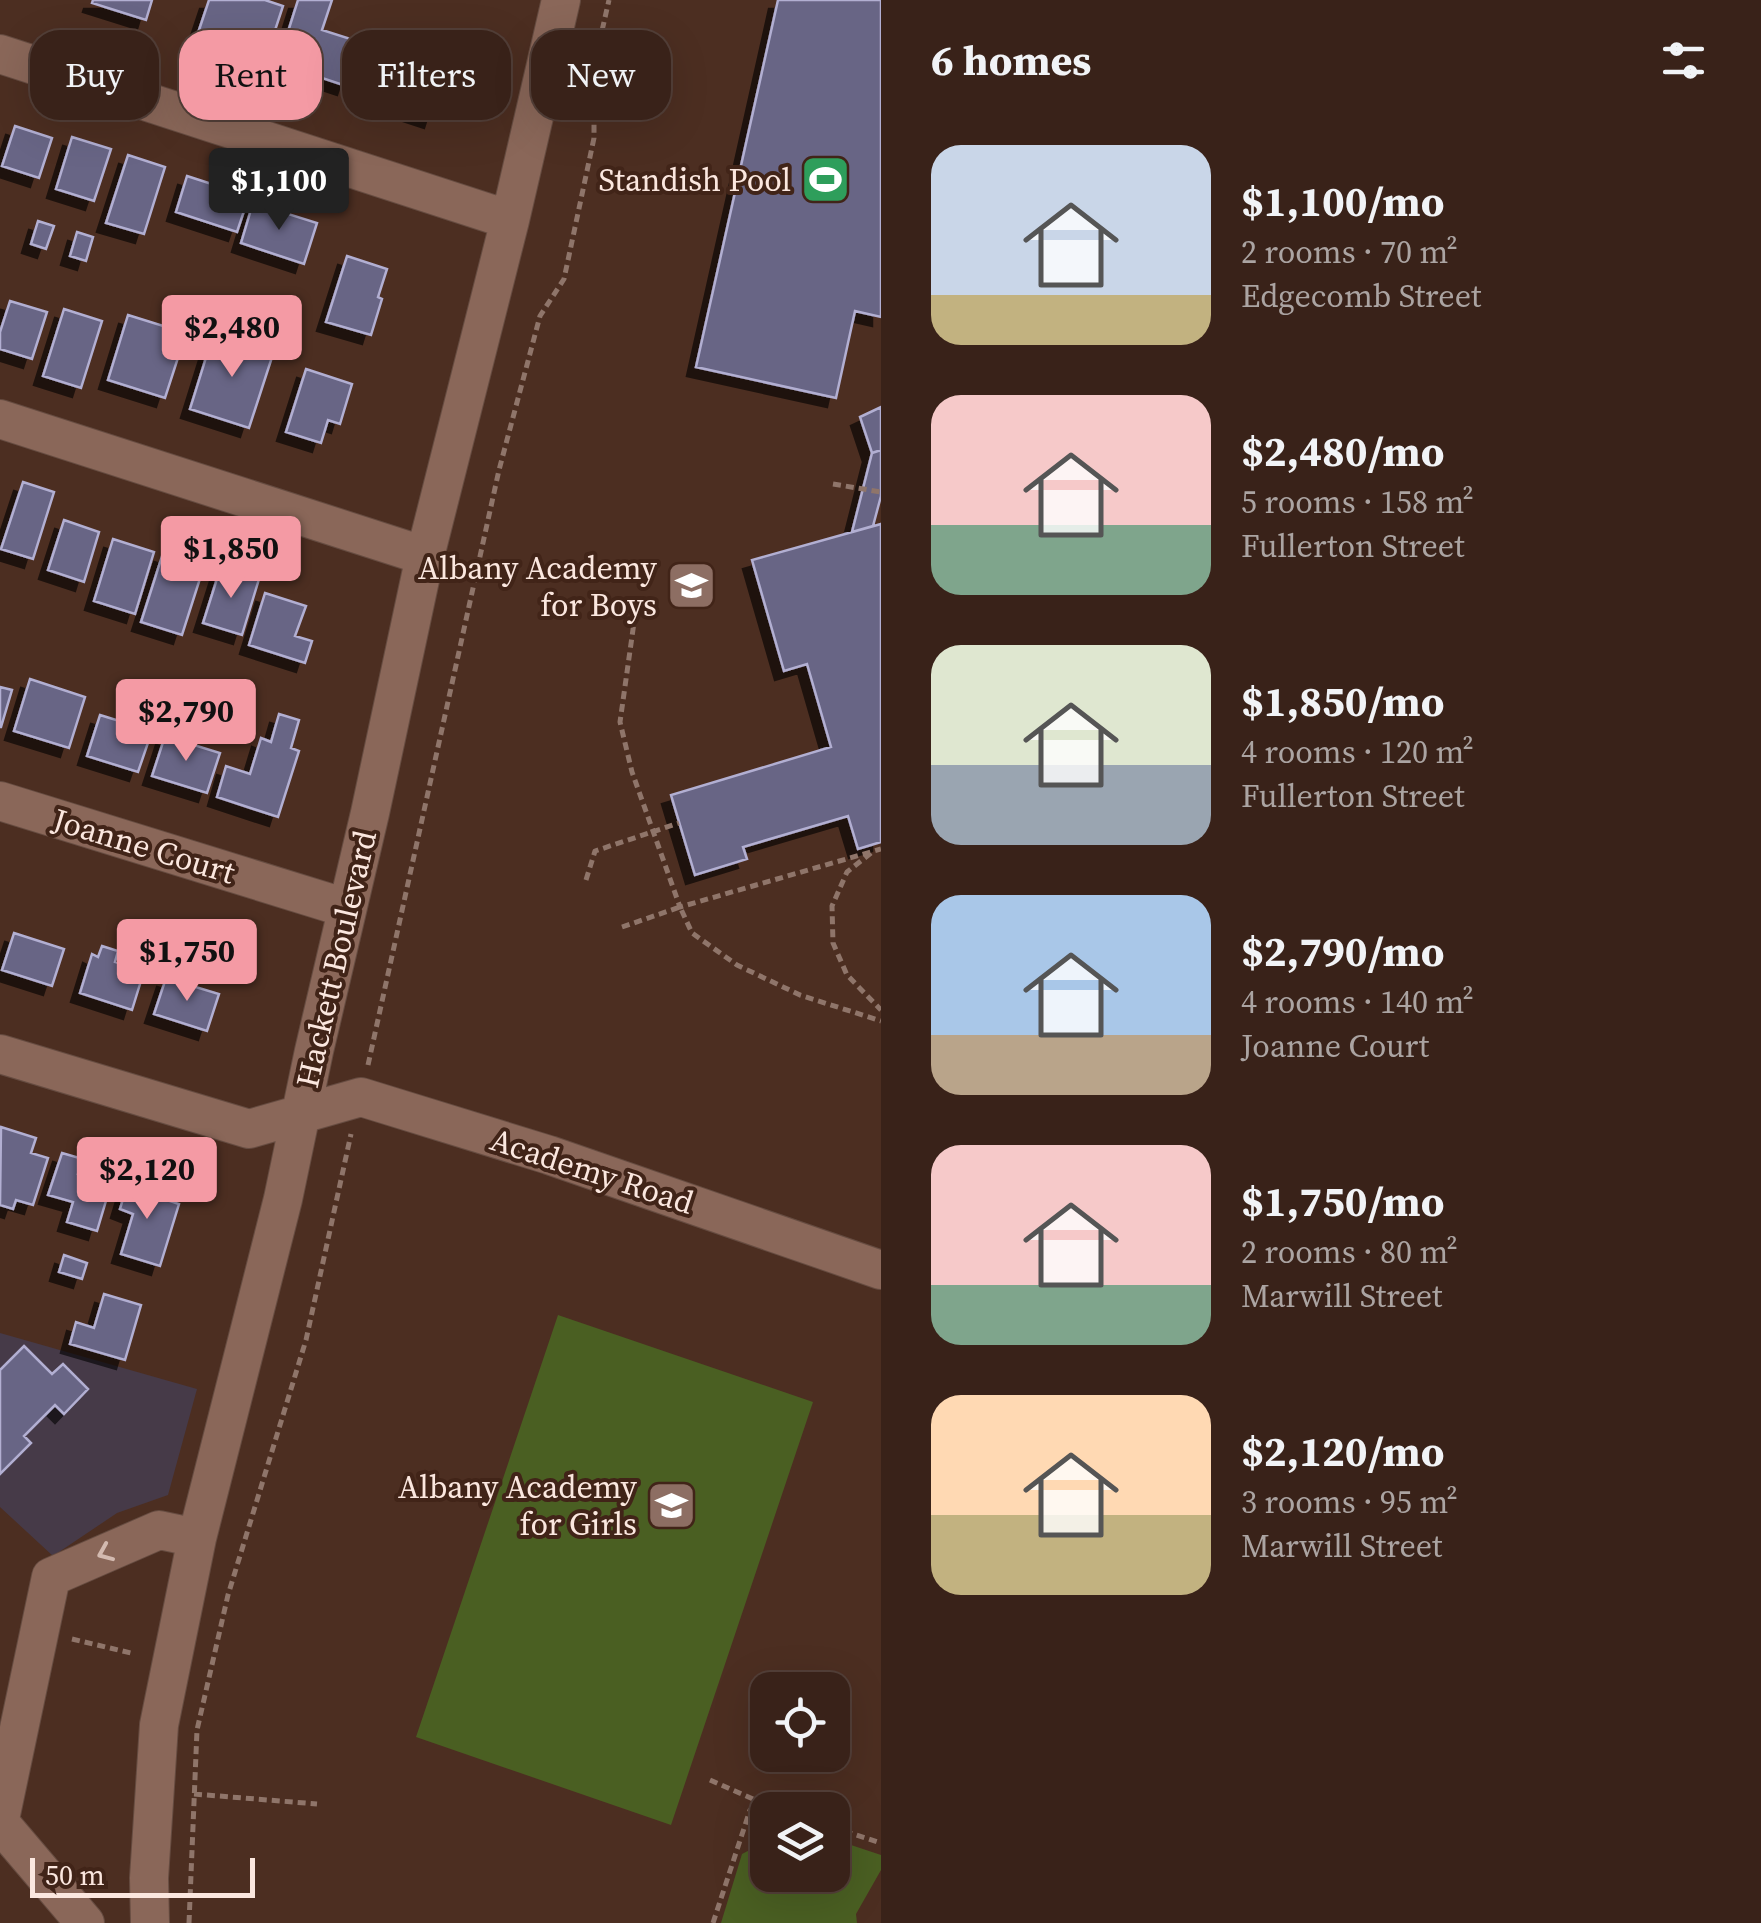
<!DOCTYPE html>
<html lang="en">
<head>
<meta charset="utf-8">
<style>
  body { margin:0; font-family:"Source Serif 4",serif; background:#402a22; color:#f1f3f6; height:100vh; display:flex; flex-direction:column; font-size:38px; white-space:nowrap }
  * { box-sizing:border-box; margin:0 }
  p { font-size:32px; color:#aba4a2 }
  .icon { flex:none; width:55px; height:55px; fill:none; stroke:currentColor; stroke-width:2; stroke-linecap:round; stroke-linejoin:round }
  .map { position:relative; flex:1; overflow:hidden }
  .panel { display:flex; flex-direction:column; background:#392219; width:880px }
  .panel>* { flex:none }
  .hud { position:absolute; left:30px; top:30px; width:700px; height:90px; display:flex; gap:20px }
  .fabs { position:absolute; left:750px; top:1672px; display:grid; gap:20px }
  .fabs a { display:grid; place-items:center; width:100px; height:100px; border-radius:20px; background:#392219; box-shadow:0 10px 40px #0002,0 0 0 2px #533f38; font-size:50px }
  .scale { position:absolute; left:30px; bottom:25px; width:225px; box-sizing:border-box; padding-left:10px; border:5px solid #fbe7df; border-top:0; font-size:28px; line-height:35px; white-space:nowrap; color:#fbe7df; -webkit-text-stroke:8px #412418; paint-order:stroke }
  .price { position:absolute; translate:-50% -85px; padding:0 22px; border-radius:10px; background:#f49aa4; color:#111; font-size:32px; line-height:65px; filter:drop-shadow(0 2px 5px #0008) }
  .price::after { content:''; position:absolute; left:50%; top:60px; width:30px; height:22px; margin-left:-15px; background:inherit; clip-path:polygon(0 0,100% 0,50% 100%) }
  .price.active { background:#222; color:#fff }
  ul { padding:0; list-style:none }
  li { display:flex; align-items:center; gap:30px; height:250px; padding:0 50px }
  li span { display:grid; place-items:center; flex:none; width:280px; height:200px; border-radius:30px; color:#555 }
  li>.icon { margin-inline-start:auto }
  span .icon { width:120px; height:120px; fill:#fffc; stroke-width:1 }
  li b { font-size:42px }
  h2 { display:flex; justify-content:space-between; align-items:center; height:120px; padding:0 50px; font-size:42px }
  .pill { padding:0 35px; border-radius:30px; background:#392219; box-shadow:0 10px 40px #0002,0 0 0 2px #533f38; font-size:35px; line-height:90px }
  .pill.active { background:#f49aa4; color:#111 }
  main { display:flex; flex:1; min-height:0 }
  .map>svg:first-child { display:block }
  .commercial { fill:#463a48 }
  .green { fill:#4a5f22 }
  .building { fill:#686585; stroke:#b2afd2; stroke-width:2.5; filter:url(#shadow) }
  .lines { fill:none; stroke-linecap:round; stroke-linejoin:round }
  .minor-casing { stroke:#664c41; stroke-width:40 }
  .path { stroke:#8f756a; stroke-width:5; stroke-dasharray:8 5; stroke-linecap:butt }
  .minor { stroke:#8a6759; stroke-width:38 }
  .oneway { stroke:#d3bab0 }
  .labels { text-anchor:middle; stroke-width:8; stroke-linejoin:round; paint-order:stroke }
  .poi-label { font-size:32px; fill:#fbe7df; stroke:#412418; text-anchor:end }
  .street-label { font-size:32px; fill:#fbe7df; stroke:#412418 }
</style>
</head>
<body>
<main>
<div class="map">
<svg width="881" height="1923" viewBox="0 0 881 1923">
  <defs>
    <filter id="shadow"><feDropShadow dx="-9" dy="9" stdDeviation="0" flood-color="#0009"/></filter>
  </defs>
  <rect width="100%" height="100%" fill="#4c2e21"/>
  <!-- commercial -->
  <path class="commercial" d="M0 1333 197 1389 168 1495 117 1513 53 1556 0 1507Z"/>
  <!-- green -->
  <path class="green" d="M558 1315 813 1402 671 1825 416 1737Z
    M833 1839 881 1855V1870L856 1914 857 1923H721L742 1854 767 1841 768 1875H832Z"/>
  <!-- building -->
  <path class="building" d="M93 0H152L146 20 92 3Z
    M209 0H265L283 6 265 61 196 39Z
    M298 0H332L322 30 360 42 346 86 304 72 306 65 280 57Z
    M778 0H881V317L855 311 836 398 696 367Z
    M376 51 447 74 433 119 363 96Z
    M15 126 52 138 39 178 2 166Z
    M72 137 111 149 94 201 56 189Z
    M128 155 165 167 144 234 106 223Z
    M187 176 249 196 237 232 176 212Z
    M253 203 317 223 304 264 241 243Z
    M38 221 54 226 46 249 31 244Z
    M77 232 93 237 86 261 70 256Z
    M347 256 387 269 378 297 382 299 371 335 326 322Z
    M10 301 47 312 32 359 0 349V332Z
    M64 309 102 321 81 388 43 376Z
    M128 315 186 333 165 398 108 380Z
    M214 332 274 351 249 428 190 409Z
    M306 369 352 384 340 424 328 420 321 443 286 432Z
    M881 407V450L872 453 860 417Z
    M881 450V496L873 526 852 532 872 453Z
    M23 482 54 492 33 559 1 549Z
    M64 520 99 532 84 582 48 570Z
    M881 524V842L858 849 848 816 743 847 747 859 695 875 671 795 831 747 807 664 784 671 752 560Z
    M113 539 154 552 135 614 94 601Z
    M163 553 204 566 182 635 141 622Z
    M221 566 259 579 242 635 203 623Z
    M265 593 306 606 295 636 312 641 305 663 249 645Z
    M30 679 85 697 69 748 14 731Z
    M0 687 12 690 1 727H0Z
    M279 714 299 720 291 748 299 751 278 817 217 797 226 766 250 774 261 738 271 742Z
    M100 715 152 731 138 772 87 756Z
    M165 736 220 753 207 793 152 776Z
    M14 933 64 949 52 986 2 970Z
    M102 946 118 951 115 962 144 971 132 1010 80 993 92 954 98 957Z
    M166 978 219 994 207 1031 154 1014Z
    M1 1127 36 1138 31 1153 48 1158 33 1205 16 1200 13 1209 0 1205Z
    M62 1153 83 1159 78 1174 111 1184 97 1231 67 1222 73 1202 48 1195Z
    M131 1173 150 1180 146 1193 179 1204 160 1266 121 1254 133 1214 120 1209Z
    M64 1255 87 1263 82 1279 59 1272Z
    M104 1294 141 1305 125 1360 70 1344 76 1322 94 1328Z
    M24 1346 52 1374 63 1364 88 1389 64 1414 55 1405 24 1436 31 1443 0 1474V1370Z"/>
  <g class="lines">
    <defs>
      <path id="minor" d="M0 54 510 220
        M0 419 425 556
        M0 801 346 908
        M0 1054 249 1129 361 1097 549 1155 881 1270
        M0 1819 51 1577 159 1530 197 1538
        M0 1823 85 1923
        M150 1923 149 1878 159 1725 197 1538 283 1199 314 1051 370 813 425 556 510 220 561 0"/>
    </defs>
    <!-- minor casing -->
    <use href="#minor" class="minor-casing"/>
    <!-- path -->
    <path class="path" d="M833 484 881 492
      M637 601 620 722 632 772 680 907 881 849
      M871 853 847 872 832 906 833 943 847 975 881 1010
      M586 880 595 851 679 823
      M622 927 680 907 692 933 737 965 800 995 881 1021
      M368 1065 499 470 540 316 564 279 594 138V66L609 0
      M72 1639 135 1654
      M710 1780 762 1803
      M194 1794 317 1804
      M832 1827 881 1843
      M189 1923 197 1730 228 1595 306 1340 351 1134
      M713 1923 750 1810 764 1804 782 1810"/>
    <!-- minor -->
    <use href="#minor" class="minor"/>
  </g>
  <!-- one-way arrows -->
  <defs><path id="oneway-chevron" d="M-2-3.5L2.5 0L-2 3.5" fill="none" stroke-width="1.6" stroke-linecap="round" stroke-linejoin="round" transform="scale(2.5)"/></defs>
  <use class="oneway" href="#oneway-chevron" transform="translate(105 1553) rotate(157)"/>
  <!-- icons -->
  <defs>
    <symbol id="stadium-square" viewBox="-11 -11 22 22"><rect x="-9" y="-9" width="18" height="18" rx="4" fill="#2e9e5b" stroke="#412418"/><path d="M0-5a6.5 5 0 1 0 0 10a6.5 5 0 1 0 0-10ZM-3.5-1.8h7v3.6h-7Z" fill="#fff"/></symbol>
    <symbol id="school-square" viewBox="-11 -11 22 22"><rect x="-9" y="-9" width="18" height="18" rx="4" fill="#8d6e63" stroke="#412418"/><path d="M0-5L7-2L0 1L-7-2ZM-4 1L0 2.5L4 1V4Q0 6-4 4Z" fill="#fff"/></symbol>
  </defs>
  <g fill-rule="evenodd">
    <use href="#stadium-square" x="798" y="152" width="55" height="55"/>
    <use href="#school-square" x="664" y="558" width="55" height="55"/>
    <use href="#school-square" x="644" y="1478" width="55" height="55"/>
  </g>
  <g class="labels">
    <!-- poi labels -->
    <g class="poi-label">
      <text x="791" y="191">Standish Pool</text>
      <text x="657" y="579">Albany Academy<tspan x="657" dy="37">for Boys</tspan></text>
      <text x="637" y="1498">Albany Academy<tspan x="637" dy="37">for Girls</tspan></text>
    </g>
    <!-- street labels -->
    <g class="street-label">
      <text transform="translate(144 846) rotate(17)" y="11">Joanne Court</text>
      <text transform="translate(336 959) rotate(-77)" y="11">Hackett Boulevard</text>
      <text transform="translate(592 1171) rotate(18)" y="11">Academy Road</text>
    </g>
  </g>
</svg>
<div class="fabs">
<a><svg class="icon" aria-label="locate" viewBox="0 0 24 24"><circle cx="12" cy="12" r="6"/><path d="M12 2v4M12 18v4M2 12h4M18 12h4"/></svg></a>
<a><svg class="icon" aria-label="layers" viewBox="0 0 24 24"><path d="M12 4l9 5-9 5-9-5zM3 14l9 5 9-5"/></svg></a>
</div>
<div class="scale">50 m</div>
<b class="price active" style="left:279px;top:233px">$1,100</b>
<b class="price" style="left:232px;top:380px">$2,480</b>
<b class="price" style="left:231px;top:601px">$1,850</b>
<b class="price" style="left:186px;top:764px">$2,790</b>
<b class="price" style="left:187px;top:1004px">$1,750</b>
<b class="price" style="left:147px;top:1222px">$2,120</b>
<div class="hud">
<a class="pill">Buy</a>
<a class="pill active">Rent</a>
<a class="pill">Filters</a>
<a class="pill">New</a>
</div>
</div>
<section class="panel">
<h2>6 homes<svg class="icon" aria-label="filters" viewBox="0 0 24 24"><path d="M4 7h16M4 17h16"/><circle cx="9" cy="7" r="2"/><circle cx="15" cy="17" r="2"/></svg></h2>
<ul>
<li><span style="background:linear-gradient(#c9d6e8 75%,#c2b280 0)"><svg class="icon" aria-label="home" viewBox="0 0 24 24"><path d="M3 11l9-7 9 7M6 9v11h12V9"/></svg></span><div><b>$1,100/mo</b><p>2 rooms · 70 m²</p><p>Edgecomb Street</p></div></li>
<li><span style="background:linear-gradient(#f6c9c9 65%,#7fa58c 0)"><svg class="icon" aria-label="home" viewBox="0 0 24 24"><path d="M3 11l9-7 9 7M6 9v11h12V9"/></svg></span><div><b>$2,480/mo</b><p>5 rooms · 158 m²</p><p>Fullerton Street</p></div></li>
<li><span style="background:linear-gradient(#dfe7d0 60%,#9aa5b1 0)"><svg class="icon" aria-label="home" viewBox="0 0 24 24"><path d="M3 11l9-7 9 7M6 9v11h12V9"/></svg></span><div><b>$1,850/mo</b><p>4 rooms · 120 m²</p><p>Fullerton Street</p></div></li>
<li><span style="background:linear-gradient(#a9c7e8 70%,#b9a48a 0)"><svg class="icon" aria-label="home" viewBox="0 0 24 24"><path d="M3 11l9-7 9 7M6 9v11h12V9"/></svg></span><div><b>$2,790/mo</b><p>4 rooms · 140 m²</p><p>Joanne Court</p></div></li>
<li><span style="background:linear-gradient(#f6c9c9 70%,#7fa58c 0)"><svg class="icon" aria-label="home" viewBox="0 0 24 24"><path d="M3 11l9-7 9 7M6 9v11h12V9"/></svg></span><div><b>$1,750/mo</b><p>2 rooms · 80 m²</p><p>Marwill Street</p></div></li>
<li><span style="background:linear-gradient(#ffd9b3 60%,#c2b280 0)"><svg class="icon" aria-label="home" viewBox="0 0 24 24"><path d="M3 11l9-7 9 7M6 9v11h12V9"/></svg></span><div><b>$2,120/mo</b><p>3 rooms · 95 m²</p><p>Marwill Street</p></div></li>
</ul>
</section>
</main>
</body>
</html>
